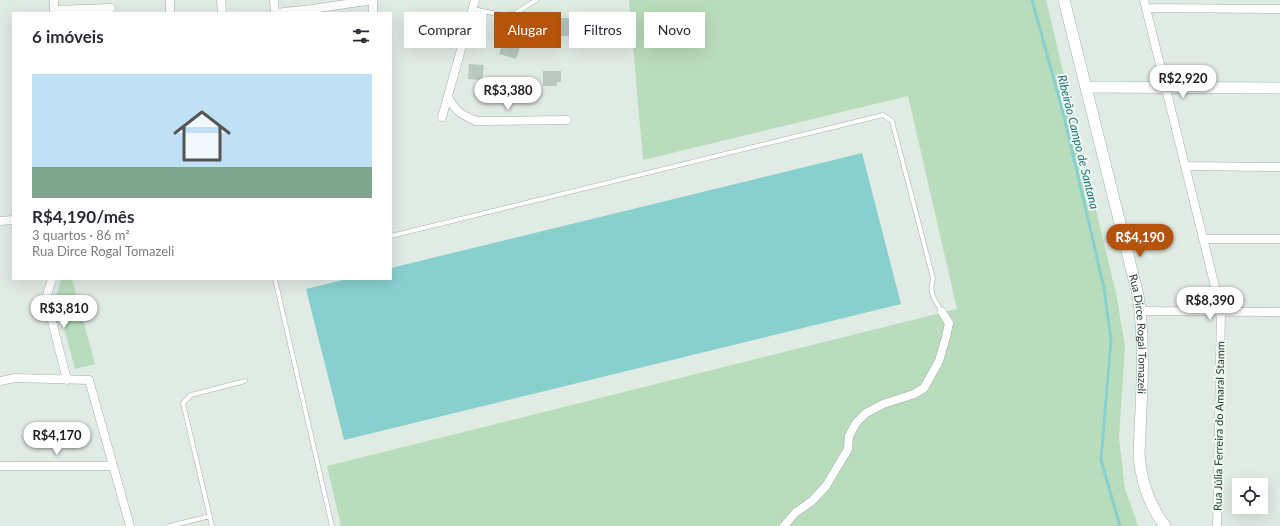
<!DOCTYPE html>
<html lang="pt">
<head>
<meta charset="utf-8">
<style>
  body { margin:0; font-family:Lato,sans-serif; background:#f7f7f7; color:#2b2b33; height:100vh; display:flex; flex-direction:column; font-size:15px; white-space:nowrap }
  * { box-sizing:border-box; margin:0 }
  p { font-size:13px; color:#7c7c81 }
  .icon { flex:none; width:22px; height:22px; fill:none; stroke:currentColor; stroke-width:2; stroke-linecap:round; stroke-linejoin:round }
  .map { position:relative; flex:1; overflow:hidden }
  .sheet { position:absolute; left:12px; top:12px; width:380px; height:268px; display:flex; flex-direction:column; background:#fff; border-radius:0px; box-shadow:0 4px 16px #0002 }
  .sheet>* { flex:none }
  .top-card { position:absolute; left:404px; top:12px; width:380px; height:36px; display:flex; gap:8px }
  .controls { position:absolute; left:1232px; top:478px; display:grid; gap:8px }
  .controls a { display:grid; place-items:center; width:36px; height:36px; border-radius:0px; background:#fff; box-shadow:0 4px 16px #0002; font-size:20px }
  .price { position:absolute; translate:-50% -34px; padding:0 9px; border-radius:14px; background:#fff; color:#222; font-size:13px; line-height:26px; filter:drop-shadow(0 1px 2px #0008) }
  .price::after { content:''; position:absolute; left:50%; top:24px; width:12px; height:9px; margin-left:-6px; background:inherit; clip-path:polygon(0 0,100% 0,50% 100%) }
  .price.on { background:#b45309; color:#fff }
  ul { padding:0; list-style:none }
  li { display:grid; align-content:center; gap:8px; height:212px; padding:0 20px }
  li span { display:grid; place-items:center; height:124px; border-radius:0px; color:#555 }
  li>.icon { margin-inline-start:auto }
  span .icon { width:72px; height:72px; fill:#fffc; stroke-width:1 }
  li b { font-size:17px }
  h2 { display:flex; justify-content:space-between; align-items:center; height:48px; padding:0 20px; font-size:17px }
  .pill { padding:0 14px; border-radius:0px; background:#fff; box-shadow:0 4px 16px #0002; font-size:14px; line-height:36px }
  .pill.on { background:#b45309; color:#fff }
  .map>svg:first-child { display:block }
  .green { fill:#b9dcbc }
  .water { fill:#88d0ce }
  .lines { fill:none; stroke-linecap:round; stroke-linejoin:round }
  .stream { stroke:#88d0ce; stroke-width:3 }
  .building { fill:#b8c9bf }
  .lane-casing { stroke:#a3b3aa; stroke-width:5 }
  .street-casing { stroke:#a3b3aa; stroke-width:9 }
  .secondary-casing { stroke:#9fb7aa; stroke-width:12 }
  .lane { stroke:#fff; stroke-width:4 }
  .street { stroke:#fff; stroke-width:8 }
  .secondary { stroke:#fff; stroke-width:11 }
  .labels { text-anchor:middle; stroke-width:4; stroke-linejoin:round; paint-order:stroke }
  .street-label { font-size:11px; fill:#213b2f; stroke:#f0f8f3 }
  .water-label { font-size:12px; font-style:italic; fill:#1c7675; stroke:#f0f8f3 }
</style>
</head>
<body>
<div class="map">
<svg width="1280" height="526" viewBox="0 0 1280 526">
  <rect width="100%" height="100%" fill="#e0ebe4"/>
  <!-- green -->
  <path class="green" d="M629 0H1046L1117 298 1125 347 1119 438 1125 489 1138 526H341L327 466 957 309 908 96 643 160Z
    M61 279H72L95 364 75 369 56 298Z"/>
  <!-- water -->
  <path class="water" d="M862 153 901 304 344 440 306 289 347 279H391V268Z"/>
  <g class="lines">
    <!-- stream -->
    <path class="stream" d="M1032 0 1064 116 1104 288 1111 340 1101 460 1120 526"/>
  </g>
  <!-- building -->
  <path class="building" d="M560 18H572L573 36H560Z
    M503 42 520 47 516 59 499 54Z
    M469 64 484 65 482 80 468 79Z
    M543 71H561V82H557V86H543Z"/>
  <g class="lines">
    <defs>
      <path id="lane" d="M473 9 502 15 514 14 536 0
        M391 236 883 115 892 121 933 278C929 295 934 298 942 312
        M275 279 332 526
        M170 526 210 516
        M212 526 183 403 191 395 245 381"/>
      <path id="street" d="M170 0V13
        M221 0 222 13
        M274 0 275 13
        M1144 0 1221 311 1217 526
        M1146 8 1280 9
        M54 10 111 8
        M54 13V0
        M275 13 312 9 373 0
        M373 13V0
        M448 97C455 111 462 115 476 121L567 120
        M442 117 475 0
        M1185 166 1280 167
        M0 221 13 220
        M1203 239H1280
        M52 279 46 298 67 380
        M1140 311 1280 312
        M0 381 15 378 89 380 130 526
        M0 466H113
        M784 526 795 513 812 501 826 486 848 449 849 436 856 423 866 413 883 404 914 394 924 388 939 361 946 337 949 323 942 312"/>
      <g id="secondary">
        <path id="s1" d="M1064 0 1138 295C1146 348 1141 402 1139 455 1141 482 1149 505 1165 526"/>
        <path d="M1086 87 1280 88"/>
      </g>
    </defs>
    <!-- lane casing -->
    <use href="#lane" class="lane-casing"/>
    <!-- street casing -->
    <use href="#street" class="street-casing"/>
    <!-- secondary casing -->
    <use href="#secondary" class="secondary-casing"/>
    <!-- lane -->
    <use href="#lane" class="lane"/>
    <!-- street -->
    <use href="#street" class="street"/>
    <!-- secondary -->
    <use href="#secondary" class="secondary"/>
  </g>
  <g class="labels">
    <!-- street labels -->
    <g class="street-label">
      <text dy="4" stroke="none"><textPath href="#s1" startOffset="343">Rua Dirce Rogal Tomazeli</textPath></text>
      <text transform="translate(1219 426) rotate(-89)" y="4">Rua Júlia Ferreira do Amaral Stamm</text>
    </g>
    <!-- water labels -->
    <g class="water-label">
      <text transform="translate(1078 142) rotate(76)" y="4">Ribeirão Campo de Santana</text>
    </g>
  </g>
</svg>
<div class="controls">
<a><svg class="icon" aria-label="locate" viewBox="0 0 24 24"><circle cx="12" cy="12" r="6"/><path d="M12 2v4M12 18v4M2 12h4M18 12h4"/></svg></a>
</div>
<b class="price" style="left:1183px;top:99px">R$2,920</b>
<b class="price" style="left:508px;top:111px">R$3,380</b>
<b class="price on" style="left:1140px;top:258px">R$4,190</b>
<b class="price" style="left:1210px;top:321px">R$8,390</b>
<b class="price" style="left:64px;top:329px">R$3,810</b>
<b class="price" style="left:57px;top:456px">R$4,170</b>
<div class="top-card">
<a class="pill">Comprar</a>
<a class="pill on">Alugar</a>
<a class="pill">Filtros</a>
<a class="pill">Novo</a>
</div>
<section class="sheet">
<h2>6 imóveis<svg class="icon" aria-label="filters" viewBox="0 0 24 24"><path d="M4 7h16M4 17h16"/><circle cx="9" cy="7" r="2"/><circle cx="15" cy="17" r="2"/></svg></h2>
<ul>
<li><span style="background:linear-gradient(#bfe0f5 75%,#7fa58c 0)"><svg class="icon" aria-label="home" viewBox="0 0 24 24"><path d="M3 11l9-7 9 7M6 9v11h12V9"/></svg></span><div><b>R$4,190/mês</b><p>3 quartos · 86 m²</p><p>Rua Dirce Rogal Tomazeli</p></div></li>
</ul>
</section>
</div>
</body>
</html>
